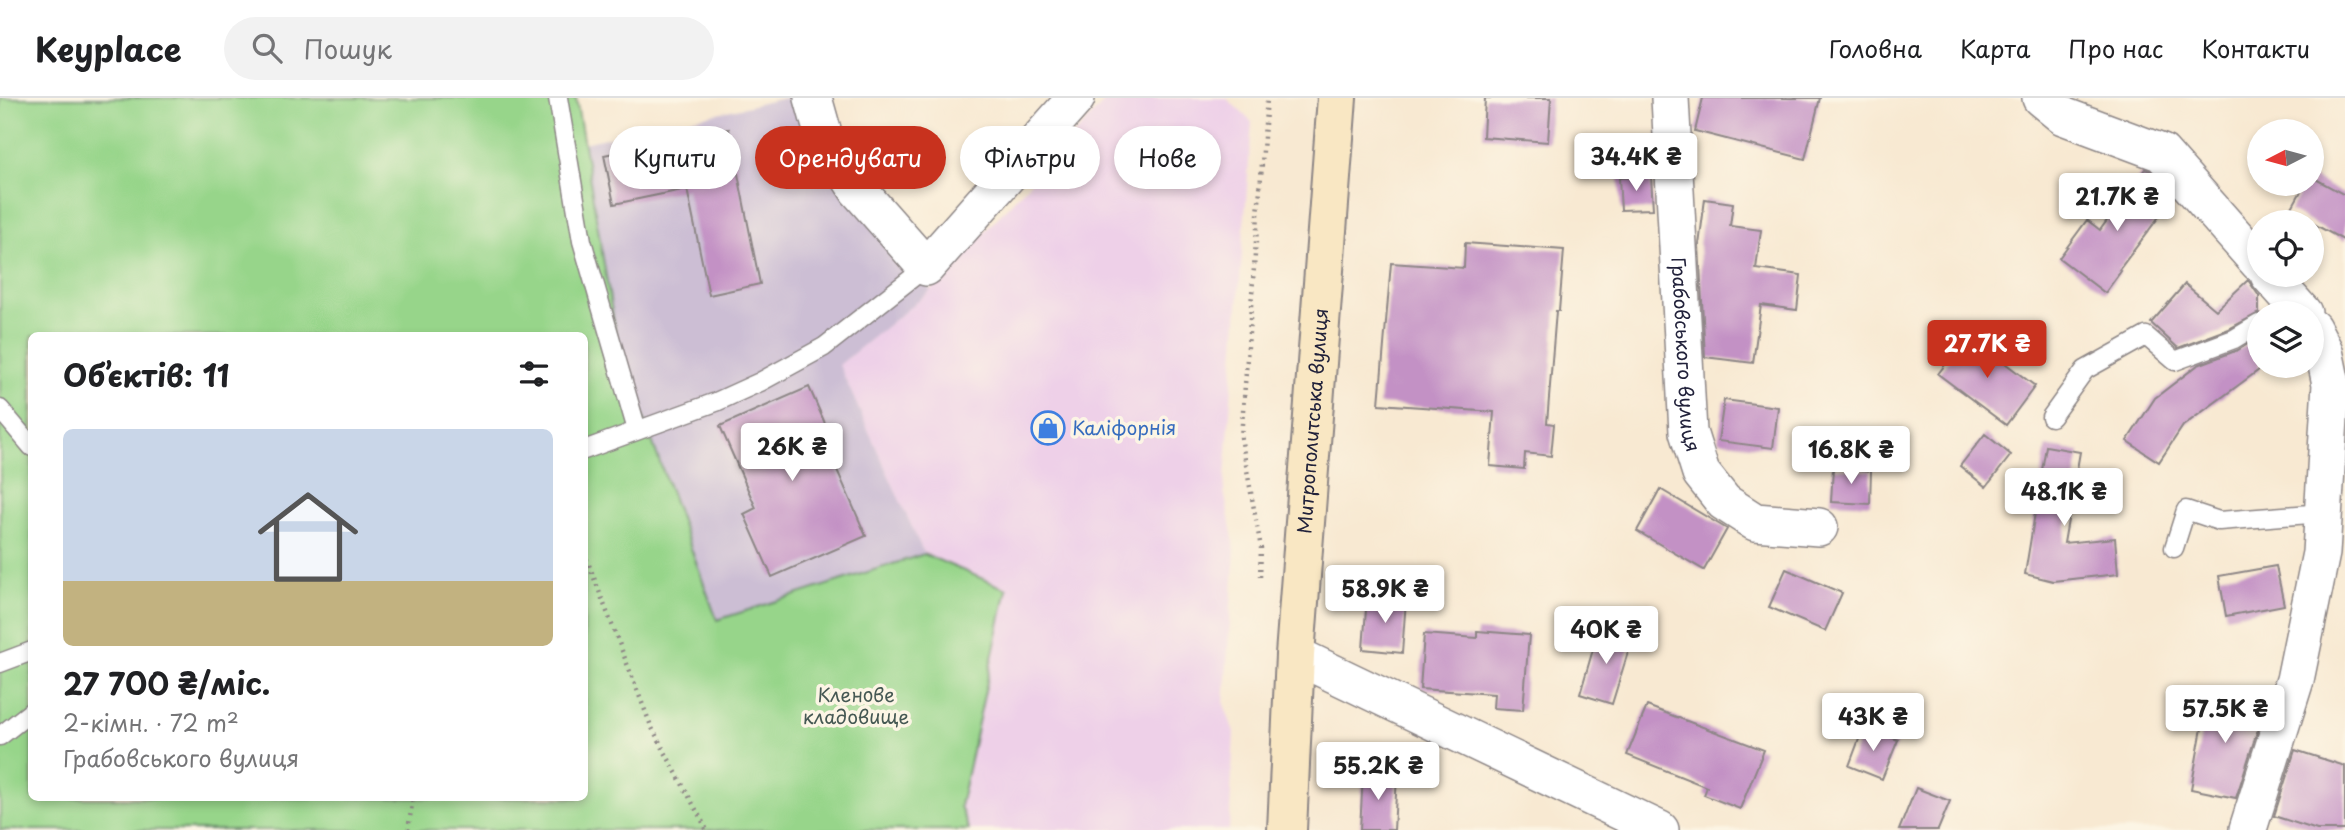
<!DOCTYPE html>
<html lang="uk">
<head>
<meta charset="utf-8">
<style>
  body { margin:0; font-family:"Playpen Sans",sans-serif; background:#f2f2f2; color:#202124; height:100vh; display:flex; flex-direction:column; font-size:26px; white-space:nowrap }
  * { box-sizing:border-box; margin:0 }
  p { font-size:23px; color:#757577 }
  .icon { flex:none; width:38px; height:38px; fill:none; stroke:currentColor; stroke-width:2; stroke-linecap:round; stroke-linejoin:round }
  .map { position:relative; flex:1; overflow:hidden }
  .side { position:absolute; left:28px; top:234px; width:560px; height:469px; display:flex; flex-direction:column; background:#fff; border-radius:10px; box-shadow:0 4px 10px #0003 }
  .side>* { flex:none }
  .top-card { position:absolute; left:609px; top:28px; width:665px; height:63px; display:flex; gap:14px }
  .needle { width:46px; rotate:264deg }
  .tools { position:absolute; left:2247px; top:21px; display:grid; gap:14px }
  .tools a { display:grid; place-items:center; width:77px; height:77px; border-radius:50%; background:#fff; box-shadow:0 4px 10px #0003; font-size:35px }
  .price { position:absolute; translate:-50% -60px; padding:0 16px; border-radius:7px; background:#fff; color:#222; font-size:23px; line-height:46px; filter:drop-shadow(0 2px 4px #0008) }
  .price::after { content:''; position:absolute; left:50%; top:42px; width:21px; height:16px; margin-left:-10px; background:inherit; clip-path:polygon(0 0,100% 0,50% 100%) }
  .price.selected { background:#c8321e; color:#fff }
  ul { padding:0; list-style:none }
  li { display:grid; align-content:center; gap:14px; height:371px; padding:0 35px }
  li span { display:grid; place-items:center; height:217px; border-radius:10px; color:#555 }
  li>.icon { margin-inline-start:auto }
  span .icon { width:126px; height:126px; fill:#fffc; stroke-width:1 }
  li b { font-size:30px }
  h2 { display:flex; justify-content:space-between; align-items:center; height:84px; padding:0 35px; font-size:30px }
  .tag { padding:0 24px; border-radius:32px; background:#fff; box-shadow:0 4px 10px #0003; font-size:24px; line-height:63px }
  .tag.selected { background:#c8321e; color:#fff }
  header { display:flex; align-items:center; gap:42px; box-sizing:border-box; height:98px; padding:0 35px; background:#fff; border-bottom:2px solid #e0e0e0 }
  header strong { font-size:33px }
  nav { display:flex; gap:38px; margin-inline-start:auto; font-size:24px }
  .search { width:490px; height:63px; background:#f2f2f2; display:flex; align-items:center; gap:18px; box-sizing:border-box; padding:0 24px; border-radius:38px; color:#757577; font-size:26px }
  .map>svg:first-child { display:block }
  .built { fill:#eed0e8 }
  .industrial { fill:#ccbed4 }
  .green { fill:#97d58a; stroke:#5c7c62; stroke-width:2; fill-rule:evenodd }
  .building { fill:#c391c5 }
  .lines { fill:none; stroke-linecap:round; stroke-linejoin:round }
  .lane-casing { stroke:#8d8686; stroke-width:21 }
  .street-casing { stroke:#8d8686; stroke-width:40 }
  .secondary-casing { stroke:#8d8686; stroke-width:42 }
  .path { stroke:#8d8686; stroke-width:4.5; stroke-dasharray:2 5; stroke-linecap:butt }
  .lane { stroke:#fff; stroke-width:18 }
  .street { stroke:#fff; stroke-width:37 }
  .secondary { stroke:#f9e7c3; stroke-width:38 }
  .labels { text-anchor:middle; stroke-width:7; stroke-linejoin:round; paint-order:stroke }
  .street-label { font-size:19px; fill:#22223b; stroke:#fcf5e5 }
  .shop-label { font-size:19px; fill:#366cbe; stroke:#fcf5e5; text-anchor:start }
  .park-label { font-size:19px; fill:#455853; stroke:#fcf5e5 }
</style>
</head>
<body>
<header>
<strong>Keyplace</strong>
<div class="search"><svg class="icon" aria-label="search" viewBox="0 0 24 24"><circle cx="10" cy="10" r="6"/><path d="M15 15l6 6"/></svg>Пошук</div>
<nav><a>Головна</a><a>Карта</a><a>Про нас</a><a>Контакти</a></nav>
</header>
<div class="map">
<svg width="2345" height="732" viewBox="0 0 2345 732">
  <rect width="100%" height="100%" fill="#fcf5e5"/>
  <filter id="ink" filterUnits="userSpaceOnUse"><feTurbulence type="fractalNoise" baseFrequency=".0143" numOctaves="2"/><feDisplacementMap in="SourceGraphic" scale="14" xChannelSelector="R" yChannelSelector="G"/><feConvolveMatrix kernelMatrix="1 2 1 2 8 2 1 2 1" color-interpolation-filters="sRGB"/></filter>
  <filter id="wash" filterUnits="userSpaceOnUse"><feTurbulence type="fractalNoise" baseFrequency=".00686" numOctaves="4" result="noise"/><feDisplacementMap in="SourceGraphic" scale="28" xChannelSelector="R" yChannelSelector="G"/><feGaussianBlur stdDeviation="1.57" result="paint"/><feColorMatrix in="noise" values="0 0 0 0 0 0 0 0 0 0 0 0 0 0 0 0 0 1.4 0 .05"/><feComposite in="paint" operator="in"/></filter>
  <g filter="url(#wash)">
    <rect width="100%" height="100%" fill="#f8e9d2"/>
    <!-- built -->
    <path class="built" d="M1108 0H1226L1252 24 1224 393 1235 452 1224 606 1234 634 1229 732H969L960 708 1007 492 924 456 839 267 931 192Z"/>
    <!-- industrial -->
    <path class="industrial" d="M785 0H799L848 98 931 192 839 267 924 456 717 523 618 249 583 45Z"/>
    <!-- green -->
    <path class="green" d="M0 0H576L618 249 717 522 924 456 1007 491 960 708 969 732H0ZM32 238H584V700H32Z"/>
    <g id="blocks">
      <!-- building -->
      <path class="building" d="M1485 0H1551L1548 44 1483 39Z
        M1703 0H1820L1805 61 1695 33Z
        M729 31 760 186 709 197 687 91 614 106 604 57Z
        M2145 71 2150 73 2173 100 2119 172 2121 173 2105 195 2059 160 2087 122 2100 132Z
        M1651 78 1653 111 1621 112 1619 80Z
        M2312 79 2345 97V143L2290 113 2305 86H2312Z
        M1705 101 1733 105 1730 128 1761 132 1756 171 1801 177 1797 212 1761 207 1753 265 1705 259 1699 147Z
        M1465 145 1564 152 1559 213H1556L1547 325 1554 326 1551 358 1525 355 1524 371 1490 368 1494 314 1379 306 1391 165 1464 170Z
        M2248 182 2259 198V215L2229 231 2178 250 2151 225 2185 186 2216 212Z
        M1968 237 2035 288 2006 327 1938 276Z
        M2259 239V272L2183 328 2159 364 2127 343 2155 300 2198 267 2238 252Z
        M809 289 831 339 824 342 866 438 772 479 744 416 756 410 720 328Z
        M1724 302 1778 309 1773 350 1718 343Z
        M1985 336 2011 357 1986 389 1960 368Z
        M2046 348 2080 354 2064 445 2115 440 2118 476 2053 483 2025 476Z
        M1833 370 1871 373 1870 406 1831 404Z
        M1660 391 1727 431 1704 472 1637 433Z
        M2276 468 2284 507 2226 518 2219 478Z
        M1786 471 1842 495 1825 533 1769 509Z
        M1367 499 1406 502 1402 555 1363 551Z
        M1599 531 1632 541 1612 606 1580 596Z
        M1477 533 1529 537 1523 612 1493 610 1494 596 1420 591 1424 536 1477 540Z
        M2208 597 2265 608 2236 700 2191 691Z
        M1647 608 1764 652 1740 711 1704 697 1707 689 1627 657Z
        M1864 628 1898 642 1882 681 1849 668Z
        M2295 652 2345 668V732H2317L2274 718Z
        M1363 676 1397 678 1394 732H1360Z
        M1916 690 1950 703 1938 732H1899Z"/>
    </g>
  </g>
  <g filter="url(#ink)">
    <use href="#blocks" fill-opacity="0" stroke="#8d8686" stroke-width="2"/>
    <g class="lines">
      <defs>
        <path id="lane" d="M558 0 582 143 637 332
          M0 311 32 349
          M2051 319 2085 272 2146 238 2175 263 2234 241 2259 226
          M584 352 716 304 760 284 824 249 926 169
          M2174 450 2186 412 2219 423 2323 415
          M0 565 32 553
          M0 638 32 613"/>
        <g id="street">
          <path d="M813 0 824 39 858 92 926 169 1076 0"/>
          <path id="s1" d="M1670 0 1688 334 1701 375 1724 404 1755 424 1819 429"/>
          <path d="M2041 0 2063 18 2162 55 2259 165"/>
          <path d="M2269 177 2303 215"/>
          <path d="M1295 557 1660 732"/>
          <path d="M2248 731 2295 582 2321 455 2331 286 2324 253 2312 230"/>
        </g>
        <g id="secondary">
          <path id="s2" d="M1287 732 1295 557 1337 0"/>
        </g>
      </defs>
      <!-- lane casing -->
      <use href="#lane" class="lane-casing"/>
      <!-- street casing -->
      <use href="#street" class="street-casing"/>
      <!-- secondary casing -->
      <use href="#secondary" class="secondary-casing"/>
      <!-- path -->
      <path class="path" d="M584 454 651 628 707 732
        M1260 479 1261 450 1241 339 1267 0
        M408 732 413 700"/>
      <!-- lane -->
      <use href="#lane" class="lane"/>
      <!-- street -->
      <use href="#street" class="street"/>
      <!-- secondary -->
      <use href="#secondary" class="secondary"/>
    </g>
  </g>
  <!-- icons -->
  <defs>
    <symbol id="shop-ring" viewBox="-11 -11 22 22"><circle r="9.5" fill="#fcf5e5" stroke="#3f7fe0" stroke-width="1.5"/><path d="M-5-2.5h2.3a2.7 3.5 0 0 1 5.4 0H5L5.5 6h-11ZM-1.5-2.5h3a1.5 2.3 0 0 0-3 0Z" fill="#3f7fe0"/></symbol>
  </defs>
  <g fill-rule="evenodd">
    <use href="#shop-ring" x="1029" y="311" width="38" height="38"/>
  </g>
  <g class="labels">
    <!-- street labels -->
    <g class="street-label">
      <text dy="7" stroke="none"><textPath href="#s1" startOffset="257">Грабовського вулиця</textPath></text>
      <text dy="7" stroke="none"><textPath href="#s2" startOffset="410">Митрополитська вулиця</textPath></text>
    </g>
    <!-- shop labels -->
    <g class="shop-label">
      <text x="1072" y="337">Каліфорнія</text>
    </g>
    <!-- park labels -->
    <g class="park-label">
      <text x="856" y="604">Кленове<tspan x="856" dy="22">кладовище</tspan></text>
    </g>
  </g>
</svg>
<div class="tools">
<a><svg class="needle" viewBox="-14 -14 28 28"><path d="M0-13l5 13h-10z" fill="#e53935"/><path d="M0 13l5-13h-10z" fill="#757577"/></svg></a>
<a><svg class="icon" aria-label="locate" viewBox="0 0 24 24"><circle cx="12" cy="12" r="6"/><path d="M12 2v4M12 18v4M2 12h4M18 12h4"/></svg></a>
<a><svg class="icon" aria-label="layers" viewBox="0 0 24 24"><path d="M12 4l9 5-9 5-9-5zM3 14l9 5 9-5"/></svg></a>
</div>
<b class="price" style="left:1636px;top:95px">34.4K ₴</b>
<b class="price" style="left:2117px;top:135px">21.7K ₴</b>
<b class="price selected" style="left:1987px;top:282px">27.7K ₴</b>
<b class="price" style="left:792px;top:385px">26K ₴</b>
<b class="price" style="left:1851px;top:388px">16.8K ₴</b>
<b class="price" style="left:2064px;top:430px">48.1K ₴</b>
<b class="price" style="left:1385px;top:527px">58.9K ₴</b>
<b class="price" style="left:1606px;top:568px">40K ₴</b>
<b class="price" style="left:2225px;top:647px">57.5K ₴</b>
<b class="price" style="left:1873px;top:655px">43K ₴</b>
<b class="price" style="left:1378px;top:704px">55.2K ₴</b>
<div class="top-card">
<a class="tag">Купити</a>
<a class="tag selected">Орендувати</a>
<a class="tag">Фільтри</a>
<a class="tag">Нове</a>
</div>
<section class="side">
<h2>Об’єктів: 11<svg class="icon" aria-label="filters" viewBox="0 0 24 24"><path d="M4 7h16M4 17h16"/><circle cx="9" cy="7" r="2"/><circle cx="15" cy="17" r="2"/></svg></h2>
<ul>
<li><span style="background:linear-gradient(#c9d6e8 70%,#c2b280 0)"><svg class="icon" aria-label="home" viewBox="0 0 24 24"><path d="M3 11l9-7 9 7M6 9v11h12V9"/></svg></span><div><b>27 700 ₴/міс.</b><p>2-кімн. · 72 m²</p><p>Грабовського вулиця</p></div></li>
</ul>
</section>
</div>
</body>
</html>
